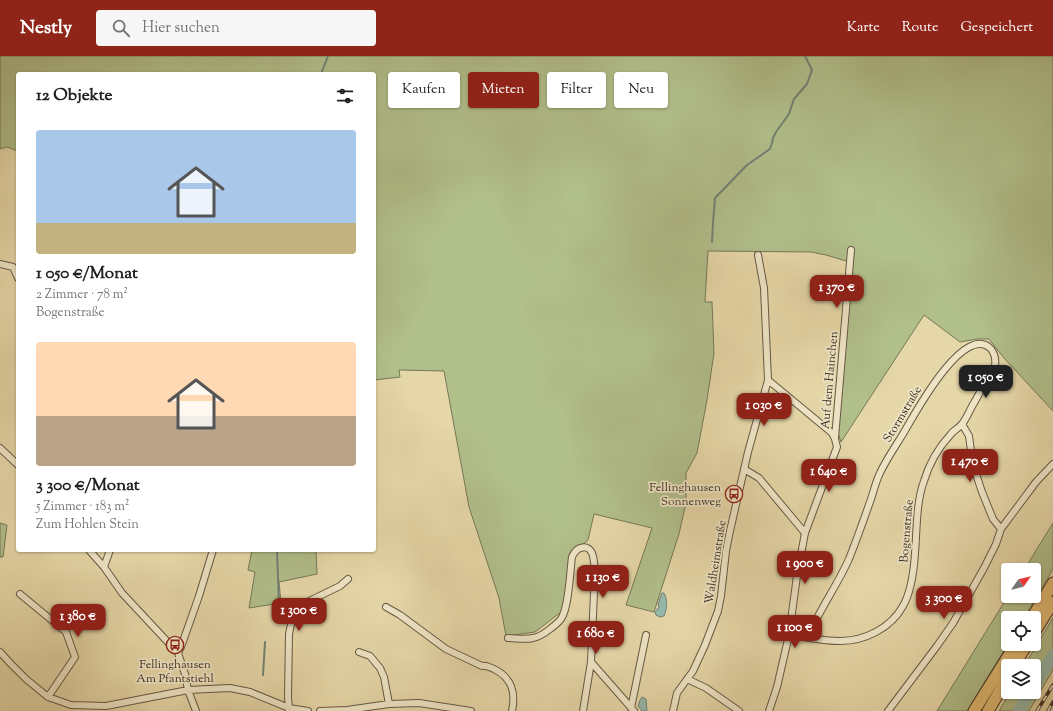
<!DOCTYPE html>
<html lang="de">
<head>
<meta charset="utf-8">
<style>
  body { margin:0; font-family:"Sorts Mill Goudy",serif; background:#f6f6f6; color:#202124; height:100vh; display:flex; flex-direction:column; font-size:15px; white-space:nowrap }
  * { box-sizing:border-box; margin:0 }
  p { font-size:13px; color:#757577 }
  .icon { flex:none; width:22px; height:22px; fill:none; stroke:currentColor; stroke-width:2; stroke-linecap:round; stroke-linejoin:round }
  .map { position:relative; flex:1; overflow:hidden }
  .details { position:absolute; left:16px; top:16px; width:360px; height:480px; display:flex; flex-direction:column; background:#fff; border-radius:4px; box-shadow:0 1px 3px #0004 }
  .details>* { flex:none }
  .banner { position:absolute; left:388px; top:16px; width:380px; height:36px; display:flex; gap:8px }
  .needle { width:26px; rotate:56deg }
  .tools { position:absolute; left:1001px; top:507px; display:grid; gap:8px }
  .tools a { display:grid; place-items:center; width:40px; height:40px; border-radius:4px; background:#fff; box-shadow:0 1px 3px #0004; font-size:20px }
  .price { position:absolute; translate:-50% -34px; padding:0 9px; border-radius:8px; background:#8f2418; color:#fff; font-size:13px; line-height:26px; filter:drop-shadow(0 1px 2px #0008) }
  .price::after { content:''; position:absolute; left:50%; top:24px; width:12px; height:9px; margin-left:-6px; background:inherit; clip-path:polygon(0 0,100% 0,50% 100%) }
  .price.current { background:#222; color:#fff }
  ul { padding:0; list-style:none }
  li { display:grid; align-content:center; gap:8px; height:212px; padding:0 20px }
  li span { display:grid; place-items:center; height:124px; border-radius:4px; color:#555 }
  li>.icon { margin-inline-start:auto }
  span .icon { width:72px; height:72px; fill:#fffc; stroke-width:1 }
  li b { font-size:17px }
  h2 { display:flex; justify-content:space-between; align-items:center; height:48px; padding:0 20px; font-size:17px }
  .pill { padding:0 14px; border-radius:4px; background:#fff; box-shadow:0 1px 3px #0004; font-size:14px; line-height:36px }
  .pill.current { background:#8f2418; color:#fff }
  header { display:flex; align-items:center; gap:24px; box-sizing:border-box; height:56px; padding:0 20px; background:#8f2418; color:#fff }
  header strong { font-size:19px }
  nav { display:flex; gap:22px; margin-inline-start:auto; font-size:14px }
  .search { width:280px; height:36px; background:#f6f6f6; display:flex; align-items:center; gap:10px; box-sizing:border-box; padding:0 14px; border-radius:4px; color:#757577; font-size:15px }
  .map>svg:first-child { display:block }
  .green { fill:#b1bf8b; stroke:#767858 }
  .water { fill:#96b9ac; stroke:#728276 }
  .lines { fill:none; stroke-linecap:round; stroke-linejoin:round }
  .stream { stroke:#728276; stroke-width:2 }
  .river { stroke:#96b9ac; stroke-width:12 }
  .street-casing { stroke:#665a45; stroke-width:8 }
  .highway-casing { stroke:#3c3024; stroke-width:13 }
  .street { stroke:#efe5c6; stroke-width:6 }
  .highway { stroke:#e3bc74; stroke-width:11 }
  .rail-casing { stroke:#3c3024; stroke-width:3.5 }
  .rail { stroke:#efe5c6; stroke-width:2; stroke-dasharray:6; stroke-linecap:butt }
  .labels { text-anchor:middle; stroke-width:3.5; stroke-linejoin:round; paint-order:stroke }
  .street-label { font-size:12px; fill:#3c3024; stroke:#efe5c6 }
  .poi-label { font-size:12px; fill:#3c3024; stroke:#efe5c6; text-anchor:end }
</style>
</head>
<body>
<header>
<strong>Nestly</strong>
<div class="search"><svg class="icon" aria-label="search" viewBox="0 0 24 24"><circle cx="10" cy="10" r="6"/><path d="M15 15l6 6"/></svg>Hier suchen</div>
<nav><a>Karte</a><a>Route</a><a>Gespeichert</a></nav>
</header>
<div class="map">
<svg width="1053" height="655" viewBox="0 0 1053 655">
  <rect width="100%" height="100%" fill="#e6d7a8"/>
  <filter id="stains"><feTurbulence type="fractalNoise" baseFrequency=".005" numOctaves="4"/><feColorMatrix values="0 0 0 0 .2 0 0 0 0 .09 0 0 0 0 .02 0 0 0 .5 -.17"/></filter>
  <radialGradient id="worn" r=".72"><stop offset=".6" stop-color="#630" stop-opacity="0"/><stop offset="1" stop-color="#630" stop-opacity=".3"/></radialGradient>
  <!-- green -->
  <path class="green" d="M0 0H1053V355L1004 302 989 283H977L960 286 924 259 841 386 838 377 839 342 853 207 826 199 811 196 708 195 705 246H712L714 297 707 344 697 397 686 417V447L679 478 654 556 626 549 652 472 594 458 588 484 577 493 561 556 535 576 506 580 499 542 469 451 444 315 399 314 400 321 374 324V18H18V95L7 91 0 93Z
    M0 467 7 469 3 501H0Z
    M1053 467V513L1024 562H1008V588L967 655H937L1008 540H1034V514H1024Z
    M252 494H316L317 518 279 526 281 547 249 552 255 516 248 514Z
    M1053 562V614L1029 655H999L1010 636H1034V610H1024Z"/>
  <!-- water -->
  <path class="water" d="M662 537H664C668 544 667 553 664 560L660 561 656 559 655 556 659 551 658 548Z
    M642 641 646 643 647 655H642L638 650 640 644Z"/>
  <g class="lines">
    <!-- stream -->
    <path class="stream" d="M321 18 328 0
      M712 186 713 167 715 142 747 109 770 93 772 87 773 82 776 76 789 58 794 43 807 28 812 14 805 0
      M277 494 279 549
      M263 619 265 586"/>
    <!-- river -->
    <path class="river" d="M1034 630 1053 599
      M1019 655 1030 636"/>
    <defs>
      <path id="street" d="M0 208 13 211 18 222
        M768 324 832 377 835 383 837 391 805 477 797 520 789 579 777 631 769 655
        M962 368 969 380 972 402 977 421 982 436 993 463 1001 473
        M835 382 851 194
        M0 392 18 409
        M744 413 759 422 805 477
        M89 494 104 511 122 537 178 597 185 618 188 634 196 655
        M104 511 110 494
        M20 538 66 576 75 601 48 641
        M386 551 400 559 446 593 482 610C486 609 489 611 494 613 512 622 516 636 512 655
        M789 579C806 581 823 585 840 585 865 585 891 572 903 550 911 536 914 513 915 497 917 473 916 447 924 425 929 408 939 391 951 378 954 374 959 372 962 368 967 362 970 353 974 347 981 334 988 322 995 310 996 303 995 298 991 293 964 265 913 361 903 378 895 391 886 404 880 417 876 425 874 434 871 443 864 463 857 483 849 503 837 530 819 554 808 581
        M508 582C516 582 525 584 533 582 539 581 545 577 550 573 554 570 558 567 561 563 569 552 570 515 572 501 576 491 589 486 593 500 594 504 594 509 595 513L591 606
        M0 596 11 608 26 623 48 641 71 649 106 650 188 634 230 632 250 636 289 652 308 655
        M359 596 370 600 380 612 384 621 389 648
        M178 597 181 591 199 540 213 494
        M687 623 706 632 739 655
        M631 652 646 579
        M289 654 288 641 289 578 293 559 299 552 303 548 340 530 348 523
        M320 655 347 654 389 648 419 647 471 655
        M583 655 591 606 634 655
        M673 655 677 637 693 615 705 589 718 555 721 540 726 495 730 475 748 396 768 324 764 232 758 199
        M888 655 937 590 953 567 984 512 996 488 1001 473 1036 426 1053 408"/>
      <path id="highway" d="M1032 562 1053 527
        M1034 577 1053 546
        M1014 610 1027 588
        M974 655 1016 588
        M988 655 1008 621"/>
    </defs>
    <!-- street casing -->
    <use href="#street" class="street-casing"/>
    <!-- highway casing -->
    <use href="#highway" class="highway-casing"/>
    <!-- street -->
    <use href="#street" class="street"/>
    <!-- highway -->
    <use href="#highway" class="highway"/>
    <defs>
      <path id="rail" d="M1037 655 1053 629
        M1048 655 1053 646"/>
    </defs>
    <!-- rail casing -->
    <use href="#rail" class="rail-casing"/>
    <!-- rail -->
    <use href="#rail" class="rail"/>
  </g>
  <!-- icons -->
  <defs>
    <symbol id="bus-ring" viewBox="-11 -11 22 22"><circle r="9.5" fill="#efe5c6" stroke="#8f2418" stroke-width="1.5"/><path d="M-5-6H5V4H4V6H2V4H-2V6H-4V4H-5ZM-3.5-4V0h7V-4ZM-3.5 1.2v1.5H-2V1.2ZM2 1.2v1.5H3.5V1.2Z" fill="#8f2418"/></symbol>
  </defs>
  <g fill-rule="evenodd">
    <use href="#bus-ring" x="724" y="428" width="20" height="20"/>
    <use href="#bus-ring" x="165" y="579" width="20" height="20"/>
  </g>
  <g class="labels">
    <!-- street labels -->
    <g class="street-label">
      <text transform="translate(829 324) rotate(-85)" y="4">Auf dem Hainchen</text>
      <text transform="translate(902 358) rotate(-59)" y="4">Stormstraße</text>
      <text transform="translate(906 475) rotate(-85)" y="4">Bogenstraße</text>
      <text transform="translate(715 506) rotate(-81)" y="4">Waldheimstraße</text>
    </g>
    <!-- poi labels -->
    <g class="poi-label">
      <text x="721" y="435">Fellinghausen<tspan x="721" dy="14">Sonnenweg</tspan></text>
      <text x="175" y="612" text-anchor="middle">Fellinghausen<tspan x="175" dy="14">Am Pfantstiehl</tspan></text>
    </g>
  </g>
  <rect width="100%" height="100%" filter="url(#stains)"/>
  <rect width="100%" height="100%" fill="url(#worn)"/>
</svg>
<div class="tools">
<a><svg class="needle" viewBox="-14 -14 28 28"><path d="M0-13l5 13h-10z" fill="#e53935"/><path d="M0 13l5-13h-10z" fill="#757577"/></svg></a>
<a><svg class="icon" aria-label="locate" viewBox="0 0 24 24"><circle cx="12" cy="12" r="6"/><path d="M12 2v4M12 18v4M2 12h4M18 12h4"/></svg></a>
<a><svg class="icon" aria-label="layers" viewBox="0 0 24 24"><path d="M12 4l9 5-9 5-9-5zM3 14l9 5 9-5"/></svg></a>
</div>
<b class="price" style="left:837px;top:253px">1 370 €</b>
<b class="price current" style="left:986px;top:343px">1 050 €</b>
<b class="price" style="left:764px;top:371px">1 030 €</b>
<b class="price" style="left:970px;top:427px">1 470 €</b>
<b class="price" style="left:829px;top:437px">1 640 €</b>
<b class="price" style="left:805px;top:529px">1 900 €</b>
<b class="price" style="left:603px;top:543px">1 130 €</b>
<b class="price" style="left:944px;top:564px">3 300 €</b>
<b class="price" style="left:299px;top:576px">1 300 €</b>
<b class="price" style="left:78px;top:582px">1 380 €</b>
<b class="price" style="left:795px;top:593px">1 100 €</b>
<b class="price" style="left:596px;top:599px">1 680 €</b>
<div class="banner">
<a class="pill">Kaufen</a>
<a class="pill current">Mieten</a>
<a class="pill">Filter</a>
<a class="pill">Neu</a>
</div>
<section class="details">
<h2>12 Objekte<svg class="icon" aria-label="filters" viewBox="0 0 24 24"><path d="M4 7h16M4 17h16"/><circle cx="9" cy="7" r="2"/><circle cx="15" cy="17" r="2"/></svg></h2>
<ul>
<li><span style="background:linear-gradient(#a9c7e8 75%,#c2b280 0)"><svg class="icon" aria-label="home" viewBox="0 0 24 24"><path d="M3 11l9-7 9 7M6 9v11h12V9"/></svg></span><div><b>1 050 €/Monat</b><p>2 Zimmer · 78 m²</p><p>Bogenstraße</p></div></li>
<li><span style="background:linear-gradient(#ffd9b3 60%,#b9a48a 0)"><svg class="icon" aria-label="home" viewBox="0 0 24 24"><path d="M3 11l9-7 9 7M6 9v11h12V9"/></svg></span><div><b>3 300 €/Monat</b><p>5 Zimmer · 183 m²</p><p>Zum Hohlen Stein</p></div></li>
</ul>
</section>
</div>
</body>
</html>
